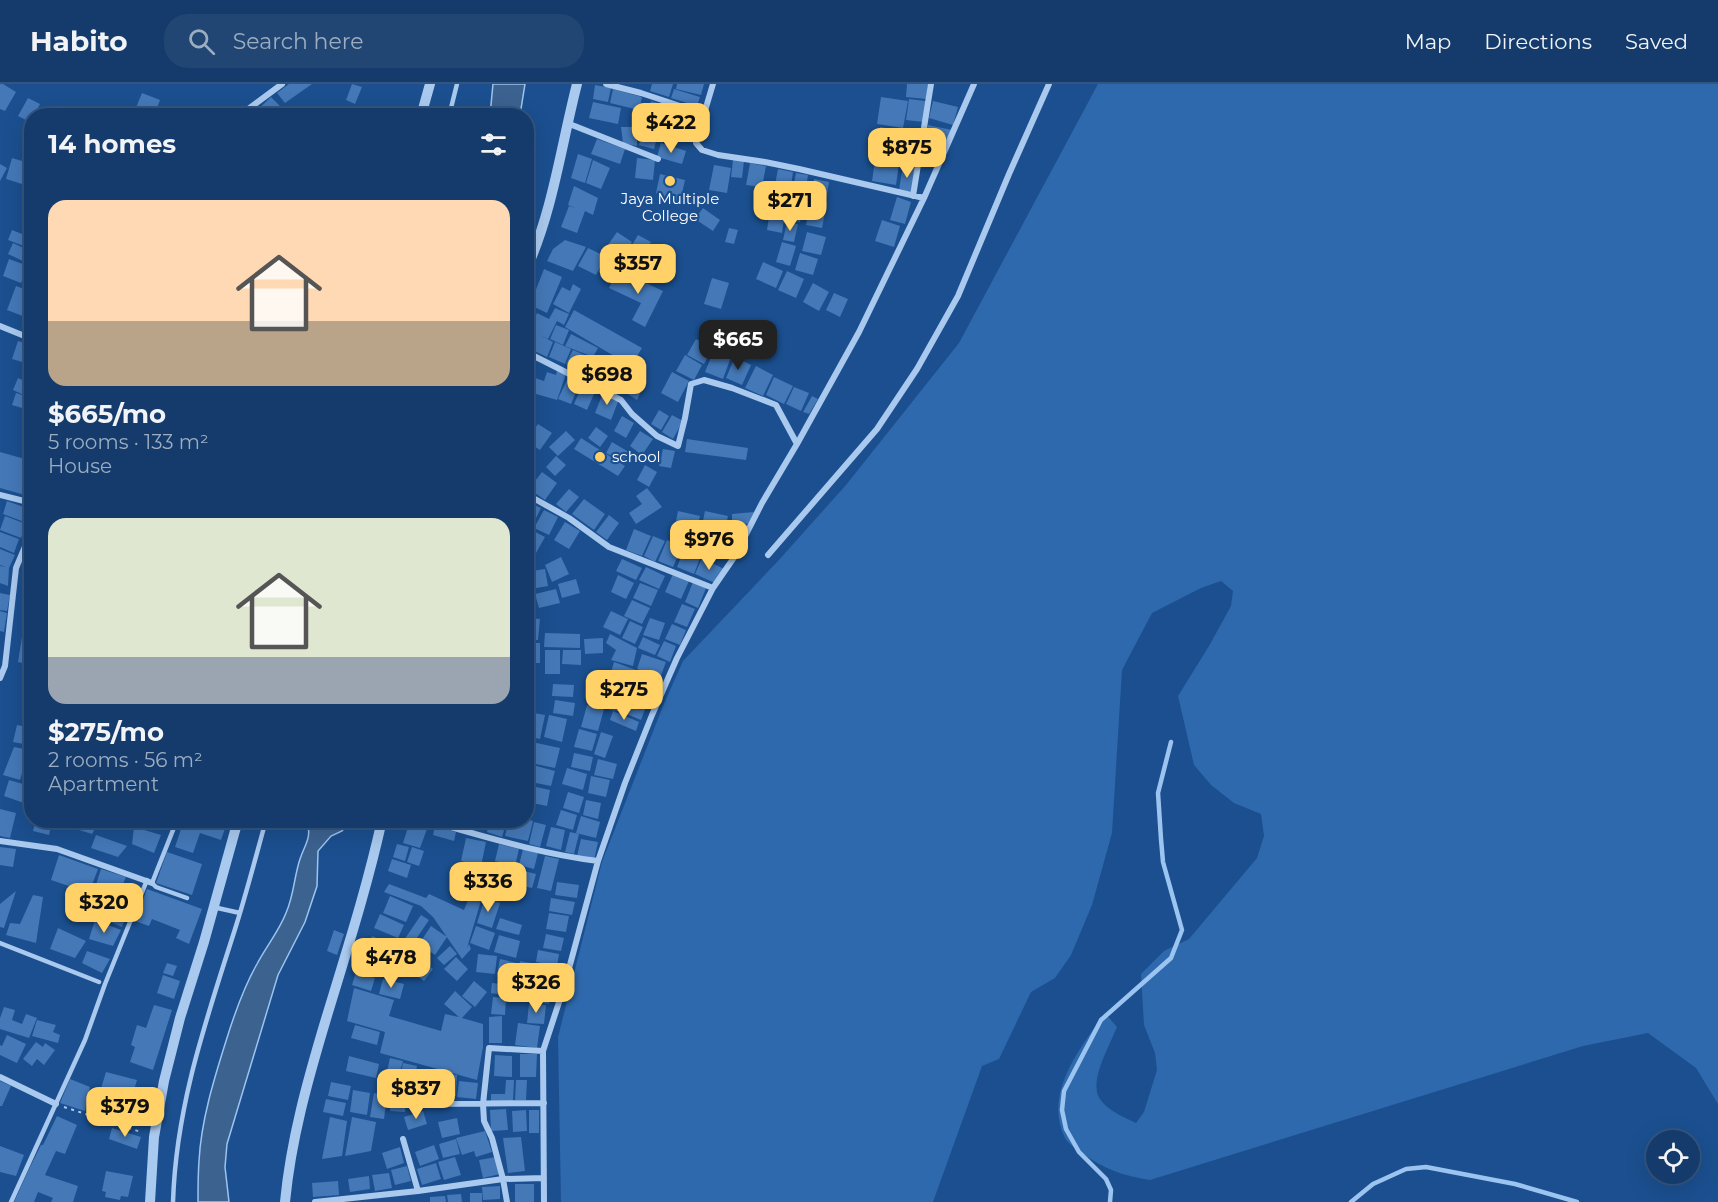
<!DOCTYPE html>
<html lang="en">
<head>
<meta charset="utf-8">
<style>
  body { margin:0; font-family:Montserrat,sans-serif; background:#214673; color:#f1f3f6; height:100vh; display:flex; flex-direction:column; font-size:22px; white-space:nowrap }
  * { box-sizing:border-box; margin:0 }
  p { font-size:20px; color:#9dadc1 }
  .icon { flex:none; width:33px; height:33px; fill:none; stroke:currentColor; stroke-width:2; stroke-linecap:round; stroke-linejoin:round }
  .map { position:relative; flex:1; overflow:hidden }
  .panel { position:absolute; left:24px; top:24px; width:510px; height:720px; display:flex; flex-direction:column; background:#143b6b; border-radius:24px; box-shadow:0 6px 24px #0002,0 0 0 2px #33557e }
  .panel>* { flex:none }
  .tools { position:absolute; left:1646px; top:1046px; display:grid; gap:12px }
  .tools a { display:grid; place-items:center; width:54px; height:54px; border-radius:50%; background:#143b6b; box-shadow:0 6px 24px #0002,0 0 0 2px #33557e; font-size:30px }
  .price { position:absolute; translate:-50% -51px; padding:0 14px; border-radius:12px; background:#ffd166; color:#111; font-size:20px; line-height:39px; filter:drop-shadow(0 2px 3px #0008) }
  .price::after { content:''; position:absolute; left:50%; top:36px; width:18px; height:14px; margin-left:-9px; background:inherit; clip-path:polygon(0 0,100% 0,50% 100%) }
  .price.active { background:#222; color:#fff }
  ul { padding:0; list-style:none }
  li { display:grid; align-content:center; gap:12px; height:318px; padding:0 24px }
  li span { display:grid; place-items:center; height:186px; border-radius:18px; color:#555 }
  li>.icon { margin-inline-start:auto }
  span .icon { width:108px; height:108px; fill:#fffc; stroke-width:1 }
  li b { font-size:26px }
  h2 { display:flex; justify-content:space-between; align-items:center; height:72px; padding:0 24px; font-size:26px }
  header { display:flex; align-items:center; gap:36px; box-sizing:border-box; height:84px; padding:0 30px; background:#143b6b; border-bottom:2px solid #33557e }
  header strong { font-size:28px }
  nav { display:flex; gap:33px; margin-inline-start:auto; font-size:21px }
  .search { width:420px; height:54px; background:#214673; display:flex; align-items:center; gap:15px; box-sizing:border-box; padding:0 21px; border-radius:24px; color:#9dadc1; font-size:22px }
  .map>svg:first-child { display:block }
  .green { fill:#2e69ad }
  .water { fill:#3c6290; stroke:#9cc4f0; stroke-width:1.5 }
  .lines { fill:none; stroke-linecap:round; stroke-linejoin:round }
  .stream { stroke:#9cc4f0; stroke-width:4.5 }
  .building { fill:#4478b7 }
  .path { stroke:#a9c9ee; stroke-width:2; stroke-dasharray:3 4.5; stroke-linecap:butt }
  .service { stroke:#a9c9ee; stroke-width:4.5 }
  .minor { stroke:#a9c9ee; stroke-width:6 }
  .tertiary { stroke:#a9c9ee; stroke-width:10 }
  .poi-dot { fill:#ffd166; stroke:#1b4f8f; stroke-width:2 }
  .labels { text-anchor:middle; stroke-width:4.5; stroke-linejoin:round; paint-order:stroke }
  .poi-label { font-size:15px; fill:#fff; stroke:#1b4f8f }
</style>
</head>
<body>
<header>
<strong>Habito</strong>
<div class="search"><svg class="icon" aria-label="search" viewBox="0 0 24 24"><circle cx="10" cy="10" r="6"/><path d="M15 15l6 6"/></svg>Search here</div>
<nav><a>Map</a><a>Directions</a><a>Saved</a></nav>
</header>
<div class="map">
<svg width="1718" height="1118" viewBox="0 0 1718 1118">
  <rect width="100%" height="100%" fill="#1b4f8f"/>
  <!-- green -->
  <path class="green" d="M1098 0H1718V1020L1696 984 1648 949 1583 962 1150 1096C1123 1092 1104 1085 1082 1069 1077 1065 1068 1060 1065 1054 1043 1010 1080 964 1105 929L1117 943C1110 961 1088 998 1100 1015 1108 1027 1124 1033 1136 1039L1144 1028 1157 986 1155 969 1144 941 1141 890 1164 867 1189 855 1257 774 1264 752 1261 730 1234 719 1211 701 1194 681 1178 612 1209 562 1231 522 1233 507 1221 497 1201 504 1152 529 1122 586 1112 749 1092 821 1071 871 1055 894 1031 908 999 975 982 982 933 1118H561L558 953 602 778 663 622 683 577 778 477 846 401 959 259Z"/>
  <!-- water -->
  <path class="water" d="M493 0H525L520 31H490Z
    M307 737H351L342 747 331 752 318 767 317 802 305 838 278 891 227 1060 225 1083 229 1118H198C198 1104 198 1090 199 1077 201 1037 214 995 226 957 234 931 244 903 257 880 266 863 279 847 286 829 294 811 294 793 300 775 305 760 312 754 307 737Z"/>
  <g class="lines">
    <!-- stream -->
    <path class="stream" d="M1110 1118 1111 1106 1106 1095 1079 1068 1066 1045 1062 1026 1064 1007 1101 936 1171 874 1182 846 1163 778 1161 755 1158 709 1171 658
      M1351 1118 1373 1100 1406 1085 1426 1083 1515 1100 1577 1118"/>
  </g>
  <!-- building -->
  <path class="building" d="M0 0H3L16 8 5 27 0 25Z
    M289 0H312L285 19 277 9Z
    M352 0 362 3 355 20 346 16Z
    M652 0H673L669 13 650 7Z
    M677 0H704L701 11 676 5Z
    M907 0H928L926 15 906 13Z
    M595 1 611 4 608 18 593 15Z
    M613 5 642 13 639 26 610 19Z
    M674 5 700 13 697 22 671 14Z
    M142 9 160 16 154 32H150L135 26Z
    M271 13 281 23 272 32H251Z
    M881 13 908 17 903 44 877 40Z
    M28 14 40 20 34 32H32L30 38 18 32Z
    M909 15 926 17 924 38 906 36Z
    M651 17 668 22 664 38 646 34Z
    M933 17 958 23 953 41 929 34Z
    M593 18 621 24 618 40 589 34Z
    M686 31 698 34 692 58 680 55Z
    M647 35 661 39 654 65 639 61Z
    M928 41 952 46 943 67 923 62Z
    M621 43H637V62L623 59Z
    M880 43 902 47 900 64 878 60Z
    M597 55 625 65 620 80 591 70Z
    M906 57 920 59 917 80 903 78Z
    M661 59 686 67 682 80 657 73Z
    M877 63 901 66 896 101 872 97Z
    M578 70 592 75 585 99 571 94Z
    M12 74 29 79 22 100 6 95Z
    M637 74 655 76 653 96 635 94Z
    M593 76 610 84 601 105 586 99Z
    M733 76 744 77 742 94 731 93Z
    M750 79 766 82 762 103 746 101Z
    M0 80 7 84 0 97Z
    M714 81 731 84 727 109 709 106Z
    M903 81 916 84 912 108 899 106Z
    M778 85 793 88 790 109 774 106Z
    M30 88H32V105L25 103Z
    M796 89 808 91 804 116 791 114Z
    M660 90 685 96 679 123 656 109Z
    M814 95 829 98 826 116 812 114Z
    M574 102 598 114 593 131 585 127 577 149 561 143 569 122 576 124 568 121Z
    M775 108 790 111 787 127 772 124Z
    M897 113 911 118 905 140 890 136Z
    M791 116 804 119 800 138 787 136Z
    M811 116 827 119 822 144 806 141Z
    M703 124 720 136 713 147 695 135Z
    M770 126 785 129 782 149 767 146Z
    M882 136 900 142 894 163 875 157Z
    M787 138 798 140 794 158 783 156Z
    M729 144 738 146 734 160 725 158Z
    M12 146 32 154V165L8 156Z
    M617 148 632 158 619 179 603 168Z
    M807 148 826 153 821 171 802 167Z
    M638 151 651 158 636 183 623 176Z
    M565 156 586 163 573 187 547 177 553 165Z
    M782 158 796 162 790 182 776 178Z
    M13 159 30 167 25 178 8 170Z
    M588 164 619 179 612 194 599 188 604 176 596 191 578 182Z
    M800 169 818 175 813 191 795 186Z
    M9 175 28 182 21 199 3 192Z
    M763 178 783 187 776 204 756 195Z
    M544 185 562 193 547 229 530 221Z
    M618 186 663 207 645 243 632 236 641 219 609 204Z
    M787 187 804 195 796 214 778 206Z
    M712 194 729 199 721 225 704 220Z
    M813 199 829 208 819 227 803 218Z
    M573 200 581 205 569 229 553 220 562 203 570 207Z
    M16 202 32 208V225L28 234 7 226Z
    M834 209 848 215 840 233 826 226Z
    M555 224 569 230 564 241 557 237 548 255 538 250 553 258 547 273 526 263V245L529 246 537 229 549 235Z
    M574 226 642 264 631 282 565 243Z
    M556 241 569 246 563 261 550 255Z
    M571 250 598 264 593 273 565 262Z
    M696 255 713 264 704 280 687 271Z
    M18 257 32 261 26 279 12 275Z
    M555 258 571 265 565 280 549 273Z
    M573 266 592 274 585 289 566 280Z
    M714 266 731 273 723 295 705 288Z
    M685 271 702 281 694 296 676 287Z
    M735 273 751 281 742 301 726 294Z
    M609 278 627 286 619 305 601 297Z
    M756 282 773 291 763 312 745 304Z
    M629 286 646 296 637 316 621 306Z
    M557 287 566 290 557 316 526 307V291L544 297 547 288 556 291Z
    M672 288 689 297 678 318 661 309Z
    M774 293 793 302 784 320 766 311Z
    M18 294 29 299 24 311 13 306Z
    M567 296 579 301 571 320 558 315Z
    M794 303 809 309 801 327 786 320Z
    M581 304 594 310 587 326 574 320Z
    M16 309 32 314V327L12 321Z
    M603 309 619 315 611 336 595 329Z
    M812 312 818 315 809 330 803 328Z
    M659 326 669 332 661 346 651 340Z
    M672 331 683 337 673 355 662 348Z
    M622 332 634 339 626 354 614 347Z
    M538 340 552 349 540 366 526 357Z
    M596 343 608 352 600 363 588 354Z
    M566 347 575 356 558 372 549 363Z
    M640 347 653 355 642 371 630 362Z
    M581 354 625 382 618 392 574 365Z
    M687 355 748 364 746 376 685 368Z
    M612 358 632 370 626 380 606 369Z
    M663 365 675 367 671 384 659 382Z
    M0 368 32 377V413L0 404Z
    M556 372 566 381 555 392 546 383Z
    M645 381 657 388 649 403 637 396Z
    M542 388 557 399 545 416 529 405Z
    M647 404 662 423 636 440 629 429 642 420 636 412Z
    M569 405 579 413 566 428 556 420Z
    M584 415 605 430 594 446 572 430Z
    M7 417 32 426 27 439 3 430Z
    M526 417 541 424 532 442 526 439Z
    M544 426 558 433 549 451 534 444Z
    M678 427 700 432 697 446 675 442Z
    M705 427 728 432 725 446 702 441Z
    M754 428 748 440 732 438V430Z
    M609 431 619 439 607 456 596 448Z
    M5 432 26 440 21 454 0 446Z
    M565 438 580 447 569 465 554 456Z
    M729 440 747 441 743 454 726 449Z
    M526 443 545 453 536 469 526 464Z
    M634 445 651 452 642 472 626 466Z
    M701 446 722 449 717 462 698 454Z
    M0 448 19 455 14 469 0 463Z
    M724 449 740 456 734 471 717 464Z
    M653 452 665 457 655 478 644 472Z
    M667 456 682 463 673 483 658 477Z
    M685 463 702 469 694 490 677 483Z
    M0 465 15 471 9 484 8 502 0 499V482L6 483 0 481Z
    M561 473 569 490 552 498 545 481Z
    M702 474 724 485 715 499 695 490Z
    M622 475 642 484 636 496 616 487Z
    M27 482 32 483V500L22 498Z
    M646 483 665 492 659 505 639 496Z
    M545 485 548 502 536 504 532 487Z
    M673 490 689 497 681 515 665 508Z
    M618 491 634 499 626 515 611 508Z
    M576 495 580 509 562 514 558 500Z
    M693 498 706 504 698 524 685 518Z
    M640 499 658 506 651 522 633 514Z
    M526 504H534V528H526Z
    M556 505 560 519 539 524 535 510Z
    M0 509 10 511 7 527 0 526Z
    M632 516 650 524 642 540 624 532Z
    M682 520 695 525 687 543 674 538Z
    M0 527 7 529 4 548 0 547Z
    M611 527 628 535 620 551 603 543Z
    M526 534 540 535 538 556 526 555Z
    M650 534 665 539 659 556 643 551Z
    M630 537 643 543 635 560 622 554Z
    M672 540 686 546 680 561 665 555Z
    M545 549 580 550V564L544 563Z
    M610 550 637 564 633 582 611 576 616 566 606 559Z
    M22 553 32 555V581L18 578Z
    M643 553 660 561 655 571 638 564Z
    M603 554V569L585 570 584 555Z
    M664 557 676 562 670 578 657 572Z
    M526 559H540V579H526Z
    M545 566H560V590H545Z
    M563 566H581V581L562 580Z
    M642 570 666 578 660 594 637 585Z
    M614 578 636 586 633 596 611 588Z
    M593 587 609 589 607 605 591 603Z
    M616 591 636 598 631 611 612 604Z
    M642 592 661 597 652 618 635 611Z
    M553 600 574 601 573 613 552 612Z
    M32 602V621L24 617Z
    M614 607 627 611 622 628 608 625Z
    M629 613 647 620 641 636 624 629Z
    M555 616 575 619 573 632 553 629Z
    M587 621 604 625 598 647 581 643Z
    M613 627 639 638 636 647 610 636Z
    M528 628 545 631 540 655 526 652Z
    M549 631 567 635 562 658 544 653Z
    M17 641 32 644V656L29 661 13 658Z
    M579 645 597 650 592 667 574 663Z
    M601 648 613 652 605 674 594 670Z
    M527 657 560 664 555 684 526 678Z
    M14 663 29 666 20 696 3 691Z
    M574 669 593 673 590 687 571 683Z
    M598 675 617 680 613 695 594 691Z
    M529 680 555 687 551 702 526 697Z
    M567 684 587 690 583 706 562 700Z
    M591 692 610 696 606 713 588 709Z
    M9 696 30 702 24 719 4 712Z
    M531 702 550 706 547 722 527 718Z
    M568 708 584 713 579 729 563 724Z
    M586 716 601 719 598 735 583 731Z
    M0 725 16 729 10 754 0 752Z
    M561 726 577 731 573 746 556 741Z
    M581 732 600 738 596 754 576 749Z
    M526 735 533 737 528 757 505 752 509 736Z
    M36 736H52L49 751 33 747Z
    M78 736H97L99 737 92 750 76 745Z
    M100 736H123L121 742Z
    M140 736H162L159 743Z
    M184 736H228L221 756 200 749 193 769 175 763Z
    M438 736H477L473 748Z
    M490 736H507L502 753 487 748Z
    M534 738 546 741 540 763 529 760Z
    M409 740 427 745 420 764 403 759Z
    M435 742 456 748 454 757 433 751Z
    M134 743 161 751 154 769 132 760Z
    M551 743 565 746 561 766 546 762Z
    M570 748 579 750 574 770 565 768Z
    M96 751 127 762 118 773 91 764Z
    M466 754 486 758 481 782 461 777Z
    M581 755 598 758 594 776 577 772Z
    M397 760 409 763 405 777 393 773Z
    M499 760 519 765 515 782 495 777Z
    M0 763 16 765 13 783 0 781Z
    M412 763 424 767 419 782 407 778Z
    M523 765 538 769 534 785 519 781Z
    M167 768 202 780 192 811 156 799Z
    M59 771 98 785 89 809 51 796Z
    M545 772 559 775 551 807 537 804Z
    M392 775 411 781 407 794 388 787Z
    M492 779 506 782 502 796 488 793Z
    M508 783 536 790 532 804 505 798Z
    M101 785 126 793 116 816 93 810Z
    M557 798 579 801 577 814 555 811Z
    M389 800 426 814 429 810 464 826 472 806 483 810 467 864 469 860 471 865 462 875 433 833 421 822 384 808Z
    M147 805 202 825 189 860 176 854 180 846 152 835 149 842 135 837Z
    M16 807 4 844 0 843V820Z
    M82 810 95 815 90 830 76 825Z
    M33 811 43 813 36 859 6 851 10 839 20 840Z
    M390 812 413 822 406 838 383 829Z
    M485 814 500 819 492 844 477 839Z
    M551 814 575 818 572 831 549 827Z
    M105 816 129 825 122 843 99 833Z
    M549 829 569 832 566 848 546 845Z
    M380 830 404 841 398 854 374 844Z
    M421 831 429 836 412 861 404 856Z
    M500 834 522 841 519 851 496 845Z
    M95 836 121 846 113 862 89 855Z
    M431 842 447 853 435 871 419 860Z
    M476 842 495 849 489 866 470 859Z
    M58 844 86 857 75 874 50 865Z
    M334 846 344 850 337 871 327 867Z
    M546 850 564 854 561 867 543 864Z
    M499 851 520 857 516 874 494 868Z
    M372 852 407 867 401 880 388 875 382 893 362 887Z
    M450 862 457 870 444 881 437 874Z
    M538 866 559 870 557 882 536 878Z
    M87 867 110 875 102 889 82 879Z
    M478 870 497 872 495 890 476 888Z
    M413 871 433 885 424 897 404 882Z
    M456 873 468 885 457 897 444 885Z
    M500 875 517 879 515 893 497 890Z
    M520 877 531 879 528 894 517 892Z
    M167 879 177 882 173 892 163 889Z
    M533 879 557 883 555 897 531 893Z
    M356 888 375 894 371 907 352 901Z
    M163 891 180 897 174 915 157 909Z
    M383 895 404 900 400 915 379 910Z
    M474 897 487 908 475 923 462 912Z
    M492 899 510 901 509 912 491 909Z
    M529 900 552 902 549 920 527 917Z
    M354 904 394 916 389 932 441 947 445 930 459 933 444 920 455 907 472 923 462 934 483 940V963L477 996 380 969 385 948 347 937Z
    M493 913 506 914 505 931 491 930Z
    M529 920 546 921 544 940 527 939Z
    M154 921 172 926 153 986 130 978 135 963 131 961 137 941 146 944Z
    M4 923 15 926 12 936 22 940 26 930 37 934 29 954 0 945V934Z
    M502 932V959H489V933Z
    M37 936 56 941 53 948 60 951 58 959 32 952Z
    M518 939 540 942 537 964 515 961Z
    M355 941 380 948 377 961 351 954Z
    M7 951 26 960 17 979 0 971V961L2 962Z
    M36 958 43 963 45 959 55 966 44 981 37 975 32 982 23 975Z
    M520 970H537L536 993H520Z
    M495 971 512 972V993L494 992Z
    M349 972 379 980 376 994 346 987Z
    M390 974 403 977 397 998 385 996Z
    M403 979 417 982 413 1001 399 998Z
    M106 988 137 996 126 1033 95 1024Z
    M440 990 457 991 456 1012 438 1011Z
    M70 995 90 1003 85 1027 60 1019Z
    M506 996H514L513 1018H491V1010H505Z
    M516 996H527L526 1016H515Z
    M0 997 11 1002 2 1022H0Z
    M459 997 478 999 476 1015 457 1013Z
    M331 998 351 1002 348 1016 328 1012Z
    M353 1006 370 1009 367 1031 350 1028Z
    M391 1008 407 1009 405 1028 390 1027Z
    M374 1009 387 1011 384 1035 370 1033Z
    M326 1015 346 1019 343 1032 323 1028Z
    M506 1025 508 1046 491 1047 490 1026Z
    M526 1026 527 1047 513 1048 512 1027Z
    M529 1026H539V1049H529Z
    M423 1027 427 1040 408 1046 404 1033Z
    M57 1032 77 1041 65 1070 56 1067 45 1091 78 1102 73 1118H51L53 1114 38 1108 34 1118H14L29 1085 41 1061H43Z
    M330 1033 347 1037 342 1072 322 1075Z
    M352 1033 376 1038 371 1067 345 1072Z
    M457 1034 460 1050 442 1054 438 1038Z
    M112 1044 141 1053 137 1065 109 1055Z
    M485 1047 492 1068 476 1073 474 1067 462 1071 456 1054Z
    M521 1053 525 1087 508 1089 503 1054Z
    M456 1055 460 1070 443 1074 439 1060Z
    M434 1061 439 1075 420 1082 415 1068Z
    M0 1062 24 1071 16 1092 0 1088Z
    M400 1063 404 1079 387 1085 382 1069Z
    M455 1073 461 1091 444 1096 438 1078Z
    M496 1073 500 1090 483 1094 479 1076Z
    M436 1079 441 1095 422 1101 417 1085Z
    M407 1082 411 1097 395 1101 391 1086Z
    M106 1087 133 1092 128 1113 121 1112 120 1116 105 1113 106 1108 102 1107Z
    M389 1089 392 1104 375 1107 372 1091Z
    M369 1092 370 1105 350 1108 348 1095Z
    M338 1097 339 1111 313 1113 312 1099Z
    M515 1100H534V1118H515Z
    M500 1102V1115L483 1116 482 1103Z
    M470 1109H482V1118H470Z
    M461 1110 462 1118H448L447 1111Z
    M445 1112 446 1118H430V1113Z"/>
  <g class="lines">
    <!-- path -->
    <path class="path" d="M64 1023 141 1048"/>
    <!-- service -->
    <path class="service" d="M449 32 457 0
      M177 736 152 799 156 803 187 814
      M213 823 240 829
      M0 859 99 898
      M11 1118 85 956 105 900 147 796
      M173 1118C176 1020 207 934 236 842 247 807 256 772 266 736"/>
    <!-- minor -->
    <path class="minor" d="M606 0 641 9 704 30 696 59 702 66 718 71 765 78 799 85 924 114
      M704 30 713 0
      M239 32 282 0
      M567 39 658 75
      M913 112 931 0
      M0 242 32 255
      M526 268 621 316 632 330 657 352 678 362 685 334 691 300 704 296 732 304 776 321 797 360
      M526 410 569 434 609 463 713 504
      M0 411 32 419
      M768 471 877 345 917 285 958 212 1009 90 1049 0
      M0 594 5 582 16 484 32 446
      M426 736C483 752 540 770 598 777
      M0 757 57 765 152 799
      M0 993 56 1020
      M436 1020 544 1019
      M403 1055 418 1107
      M315 1118 418 1107 503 1095 544 1094
      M507 1118 503 1095 492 1054 484 1037 483 1020 489 964 543 967
      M544 1118 543 967 564 903 598 777 625 699 652 631 677 574 713 504 735 472 762 419 797 360 859 248 924 114 974 0"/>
    <!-- tertiary -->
    <path class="tertiary" d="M421 32 430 0
      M526 186C553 127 561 62 577 0
      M150 1118 154 1053 164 997 180 934 204 858 238 736
      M285 1118C291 1055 308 995 326 935 346 869 367 804 382 736"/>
  </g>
  <!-- markers -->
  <g class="poi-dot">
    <circle cx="670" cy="97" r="6"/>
    <circle cx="600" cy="373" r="6"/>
  </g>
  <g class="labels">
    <!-- poi labels -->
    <g class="poi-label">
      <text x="670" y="120">Jaya Multiple<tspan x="670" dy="17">College</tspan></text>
      <text x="612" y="378" text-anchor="start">school</text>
    </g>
  </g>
</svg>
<div class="tools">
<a><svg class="icon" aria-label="locate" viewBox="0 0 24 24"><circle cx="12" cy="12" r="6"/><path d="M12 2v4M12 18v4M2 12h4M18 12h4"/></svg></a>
</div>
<b class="price" style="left:671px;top:70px">$422</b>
<b class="price" style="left:907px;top:95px">$875</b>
<b class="price" style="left:790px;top:148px">$271</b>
<b class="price" style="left:638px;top:211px">$357</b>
<b class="price active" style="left:738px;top:287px">$665</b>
<b class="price" style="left:607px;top:322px">$698</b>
<b class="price" style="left:709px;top:487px">$976</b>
<b class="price" style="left:624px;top:637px">$275</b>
<b class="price" style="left:488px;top:829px">$336</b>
<b class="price" style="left:104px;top:850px">$320</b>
<b class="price" style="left:391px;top:905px">$478</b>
<b class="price" style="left:536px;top:930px">$326</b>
<b class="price" style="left:416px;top:1036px">$837</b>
<b class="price" style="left:125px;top:1054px">$379</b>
<section class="panel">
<h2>14 homes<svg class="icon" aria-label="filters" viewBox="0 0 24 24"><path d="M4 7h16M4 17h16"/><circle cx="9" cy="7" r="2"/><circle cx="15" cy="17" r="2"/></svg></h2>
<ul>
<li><span style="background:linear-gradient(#ffd9b3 65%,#b9a48a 0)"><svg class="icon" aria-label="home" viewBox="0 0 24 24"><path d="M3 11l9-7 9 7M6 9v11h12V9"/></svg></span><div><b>$665/mo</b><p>5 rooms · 133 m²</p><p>House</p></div></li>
<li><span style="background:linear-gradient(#dfe7d0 75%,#9aa5b1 0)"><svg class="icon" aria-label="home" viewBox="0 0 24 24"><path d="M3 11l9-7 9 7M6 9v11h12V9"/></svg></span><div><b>$275/mo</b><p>2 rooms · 56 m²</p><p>Apartment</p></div></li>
</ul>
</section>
</div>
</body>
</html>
